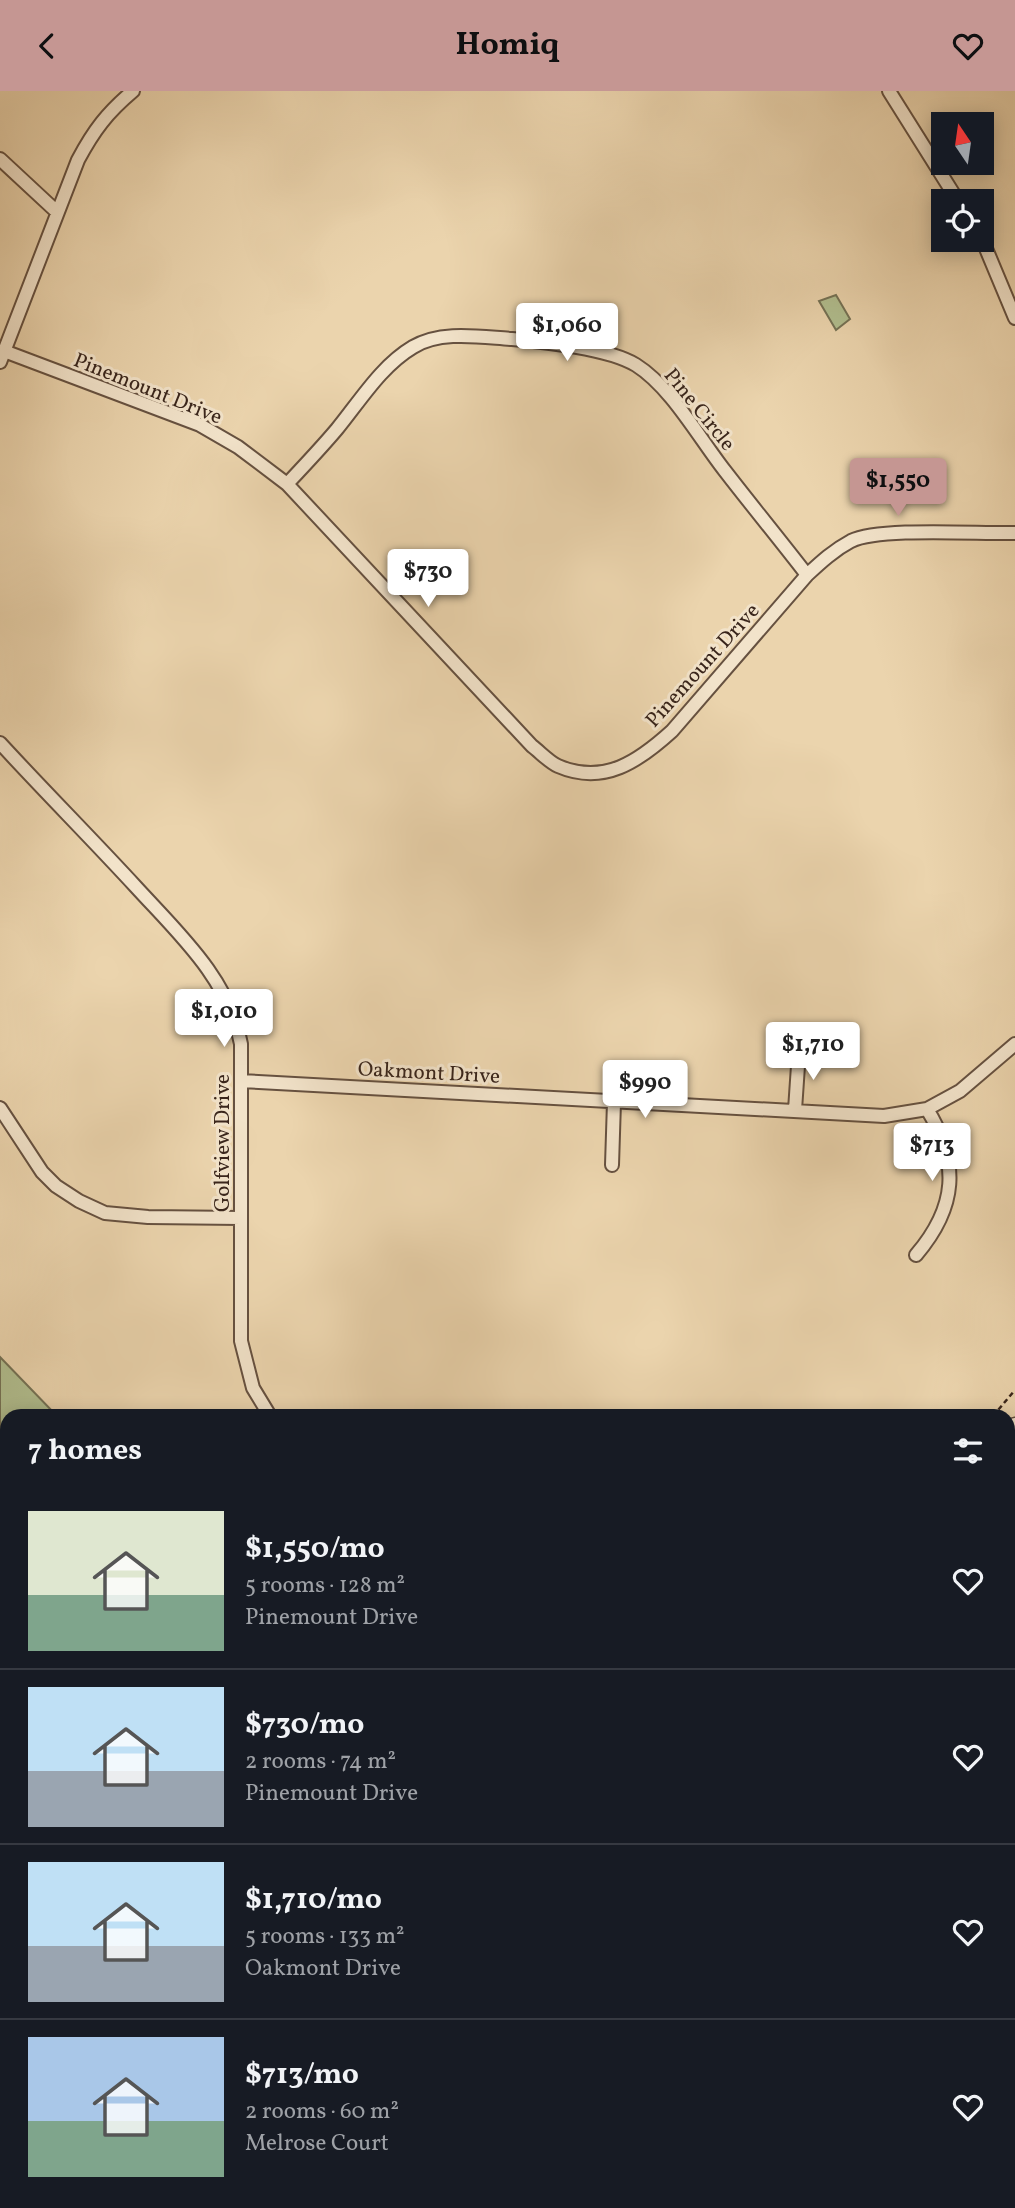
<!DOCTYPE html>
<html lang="en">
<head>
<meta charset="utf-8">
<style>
  body { margin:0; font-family:Vollkorn,serif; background:#242831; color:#f1f3f6; height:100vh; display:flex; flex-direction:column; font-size:26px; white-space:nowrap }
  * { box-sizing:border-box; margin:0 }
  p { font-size:23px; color:#9ea1a6 }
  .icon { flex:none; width:38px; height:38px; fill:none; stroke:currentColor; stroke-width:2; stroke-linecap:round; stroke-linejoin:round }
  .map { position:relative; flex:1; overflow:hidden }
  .sheet { position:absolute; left:0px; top:1318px; width:1015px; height:800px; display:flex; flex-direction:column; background:#171b24; border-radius:21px 21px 0 0; box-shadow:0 4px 18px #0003 }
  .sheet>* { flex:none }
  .needle { width:46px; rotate:347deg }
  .fabs { position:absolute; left:931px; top:21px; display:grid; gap:14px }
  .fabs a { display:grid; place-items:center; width:63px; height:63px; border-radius:0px; background:#171b24; box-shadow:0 4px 18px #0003; font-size:35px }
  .price { position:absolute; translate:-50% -60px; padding:0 16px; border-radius:7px; background:#fff; color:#222; font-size:23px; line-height:46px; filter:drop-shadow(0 2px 4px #0008) }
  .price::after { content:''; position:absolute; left:50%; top:42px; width:21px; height:16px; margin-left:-10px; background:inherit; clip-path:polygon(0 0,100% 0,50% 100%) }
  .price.on { background:#c59692; color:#111 }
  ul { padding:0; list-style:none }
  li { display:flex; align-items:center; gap:21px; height:175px; padding:0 28px }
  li+li { border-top:2px solid #363941 }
  li span { display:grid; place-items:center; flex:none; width:196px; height:140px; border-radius:0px; color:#555 }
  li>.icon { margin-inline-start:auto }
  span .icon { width:84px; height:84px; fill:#fffc; stroke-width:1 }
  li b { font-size:30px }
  h2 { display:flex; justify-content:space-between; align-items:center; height:84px; padding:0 28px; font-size:30px }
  header { display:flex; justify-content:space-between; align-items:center; height:91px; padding:0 28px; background:#c59692; color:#111; font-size:32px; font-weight:700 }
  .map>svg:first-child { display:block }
  .green { fill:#b1be8f; stroke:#757255; stroke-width:2 }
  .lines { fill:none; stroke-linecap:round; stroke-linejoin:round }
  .stream { stroke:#727d71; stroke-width:4.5 }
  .minor-casing { stroke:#665140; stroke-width:16 }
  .tertiary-casing { stroke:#665140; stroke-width:19 }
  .path { stroke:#39251b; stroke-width:2.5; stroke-dasharray:5 3.5; stroke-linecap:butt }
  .minor { stroke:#f2e3ca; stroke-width:12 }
  .tertiary { stroke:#f2e3ca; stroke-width:16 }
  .labels { text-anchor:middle; stroke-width:6; stroke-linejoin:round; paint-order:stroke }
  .street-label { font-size:21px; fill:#39251b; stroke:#f2e3ca }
</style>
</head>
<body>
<header><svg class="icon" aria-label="back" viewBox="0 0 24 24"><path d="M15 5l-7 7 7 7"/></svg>Homiq<svg class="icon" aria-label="heart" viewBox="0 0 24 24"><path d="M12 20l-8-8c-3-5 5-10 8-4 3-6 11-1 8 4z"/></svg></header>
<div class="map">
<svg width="1015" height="2117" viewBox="0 0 1015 2117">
  <rect width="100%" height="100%" fill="#ebd4ad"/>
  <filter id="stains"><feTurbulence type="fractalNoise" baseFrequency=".00286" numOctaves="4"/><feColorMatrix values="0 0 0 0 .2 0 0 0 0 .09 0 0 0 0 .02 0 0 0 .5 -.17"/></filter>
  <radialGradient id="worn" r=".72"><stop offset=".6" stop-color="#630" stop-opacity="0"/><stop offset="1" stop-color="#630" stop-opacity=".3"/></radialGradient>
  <!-- green -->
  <path class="green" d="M836 204 850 228 836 239 819 210Z
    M0 1266 57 1325H7V1599L0 1592Z
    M844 2110 862 2117H498L492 2111Z"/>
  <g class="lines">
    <!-- stream -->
    <path class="stream" d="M0 1688 7 1693
      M442 2110 443 2117"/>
    <defs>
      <path id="minor" d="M889 0 958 110
        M0 68 57 121
        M982 148 1015 227
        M4 260 200 334 238 356 287 393 532 655C540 661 549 671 558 675 604 695 639 670 672 640L807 484C821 471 834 459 851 450 880 436 978 443 1015 442
        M0 271 78 69C94 39 107 22 133 0
        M287 393C304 375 321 357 337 338 360 310 381 275 413 256 441 239 480 246 512 248 545 251 608 257 636 274 671 296 699 347 725 380 752 415 780 449 807 484
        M0 652C45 701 91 747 136 796 179 843 229 888 241 953V1250L253 1297 270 1325
        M241 990 884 1025 927 1018 960 1000 1015 953
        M0 1017 42 1081 56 1095 79 1110 105 1122 148 1126 241 1127
        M795 1019 799 960
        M612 1074 614 1011
        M916 1164C957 1116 960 1072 927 1018
        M1008 1673 1015 1666
        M1008 2004 1015 2007"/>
      <path id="tertiary" d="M1008 1343 1015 1335
        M274 2117 281 2110
        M349 2117 351 2110"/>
    </defs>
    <!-- minor casing -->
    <use href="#minor" class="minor-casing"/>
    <!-- tertiary casing -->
    <use href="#tertiary" class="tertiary-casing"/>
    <!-- path -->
    <path class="path" d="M993 1325 1015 1299
      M0 1342 7 1345
      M0 1742 7 1744
      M841 2110 847 2117"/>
    <!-- minor -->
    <use href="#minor" class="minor"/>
    <!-- tertiary -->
    <use href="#tertiary" class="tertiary"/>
  </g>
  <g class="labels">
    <!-- street labels -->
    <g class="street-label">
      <text transform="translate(148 297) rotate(22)" y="7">Pinemount Drive</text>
      <text transform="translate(700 318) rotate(51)" y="7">Pine Circle</text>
      <text transform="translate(702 574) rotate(-48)" y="7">Pinemount Drive</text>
      <text transform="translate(429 981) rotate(3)" y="7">Oakmont Drive</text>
      <text transform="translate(222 1052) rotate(-90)" y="7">Golfview Drive</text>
    </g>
  </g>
  <rect width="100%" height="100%" filter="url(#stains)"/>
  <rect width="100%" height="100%" fill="url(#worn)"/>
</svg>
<div class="fabs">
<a><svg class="needle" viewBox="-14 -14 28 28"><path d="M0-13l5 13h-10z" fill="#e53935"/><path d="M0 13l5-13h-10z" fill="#9ea1a6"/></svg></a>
<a><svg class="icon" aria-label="locate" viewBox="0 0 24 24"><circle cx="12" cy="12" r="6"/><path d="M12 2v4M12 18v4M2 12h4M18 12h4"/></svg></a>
</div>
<b class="price" style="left:567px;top:272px">$1,060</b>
<b class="price on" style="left:898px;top:427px">$1,550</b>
<b class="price" style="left:428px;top:518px">$730</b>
<b class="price" style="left:224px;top:958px">$1,010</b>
<b class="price" style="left:813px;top:991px">$1,710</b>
<b class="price" style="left:645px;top:1029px">$990</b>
<b class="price" style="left:932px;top:1092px">$713</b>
<section class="sheet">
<h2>7 homes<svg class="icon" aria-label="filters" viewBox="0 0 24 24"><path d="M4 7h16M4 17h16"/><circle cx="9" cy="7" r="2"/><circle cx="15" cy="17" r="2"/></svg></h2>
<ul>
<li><span style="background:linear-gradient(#dfe7d0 60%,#7fa58c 0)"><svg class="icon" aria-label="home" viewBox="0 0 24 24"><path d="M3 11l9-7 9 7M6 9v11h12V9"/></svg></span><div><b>$1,550/mo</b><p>5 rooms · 128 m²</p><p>Pinemount Drive</p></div><svg class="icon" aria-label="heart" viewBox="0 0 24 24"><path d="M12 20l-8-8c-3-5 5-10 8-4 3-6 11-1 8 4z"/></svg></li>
<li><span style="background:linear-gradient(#bfe0f5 60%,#9aa5b1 0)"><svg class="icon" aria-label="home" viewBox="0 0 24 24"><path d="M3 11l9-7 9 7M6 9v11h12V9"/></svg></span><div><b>$730/mo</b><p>2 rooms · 74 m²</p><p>Pinemount Drive</p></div><svg class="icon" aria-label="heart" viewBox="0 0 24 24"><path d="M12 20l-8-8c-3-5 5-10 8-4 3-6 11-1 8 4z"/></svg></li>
<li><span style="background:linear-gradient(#bfe0f5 60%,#9aa5b1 0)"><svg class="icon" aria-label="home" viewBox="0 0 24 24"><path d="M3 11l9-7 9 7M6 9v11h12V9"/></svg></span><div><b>$1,710/mo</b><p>5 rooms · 133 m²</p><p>Oakmont Drive</p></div><svg class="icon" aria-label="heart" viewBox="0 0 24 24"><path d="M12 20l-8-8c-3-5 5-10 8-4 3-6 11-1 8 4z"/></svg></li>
<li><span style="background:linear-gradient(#a9c7e8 60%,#7fa58c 0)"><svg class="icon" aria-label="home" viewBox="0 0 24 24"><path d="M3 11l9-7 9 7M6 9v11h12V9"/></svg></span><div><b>$713/mo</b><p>2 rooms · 60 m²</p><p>Melrose Court</p></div><svg class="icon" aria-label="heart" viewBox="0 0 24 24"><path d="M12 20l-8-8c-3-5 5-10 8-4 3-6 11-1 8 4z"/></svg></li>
</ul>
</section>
</div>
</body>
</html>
